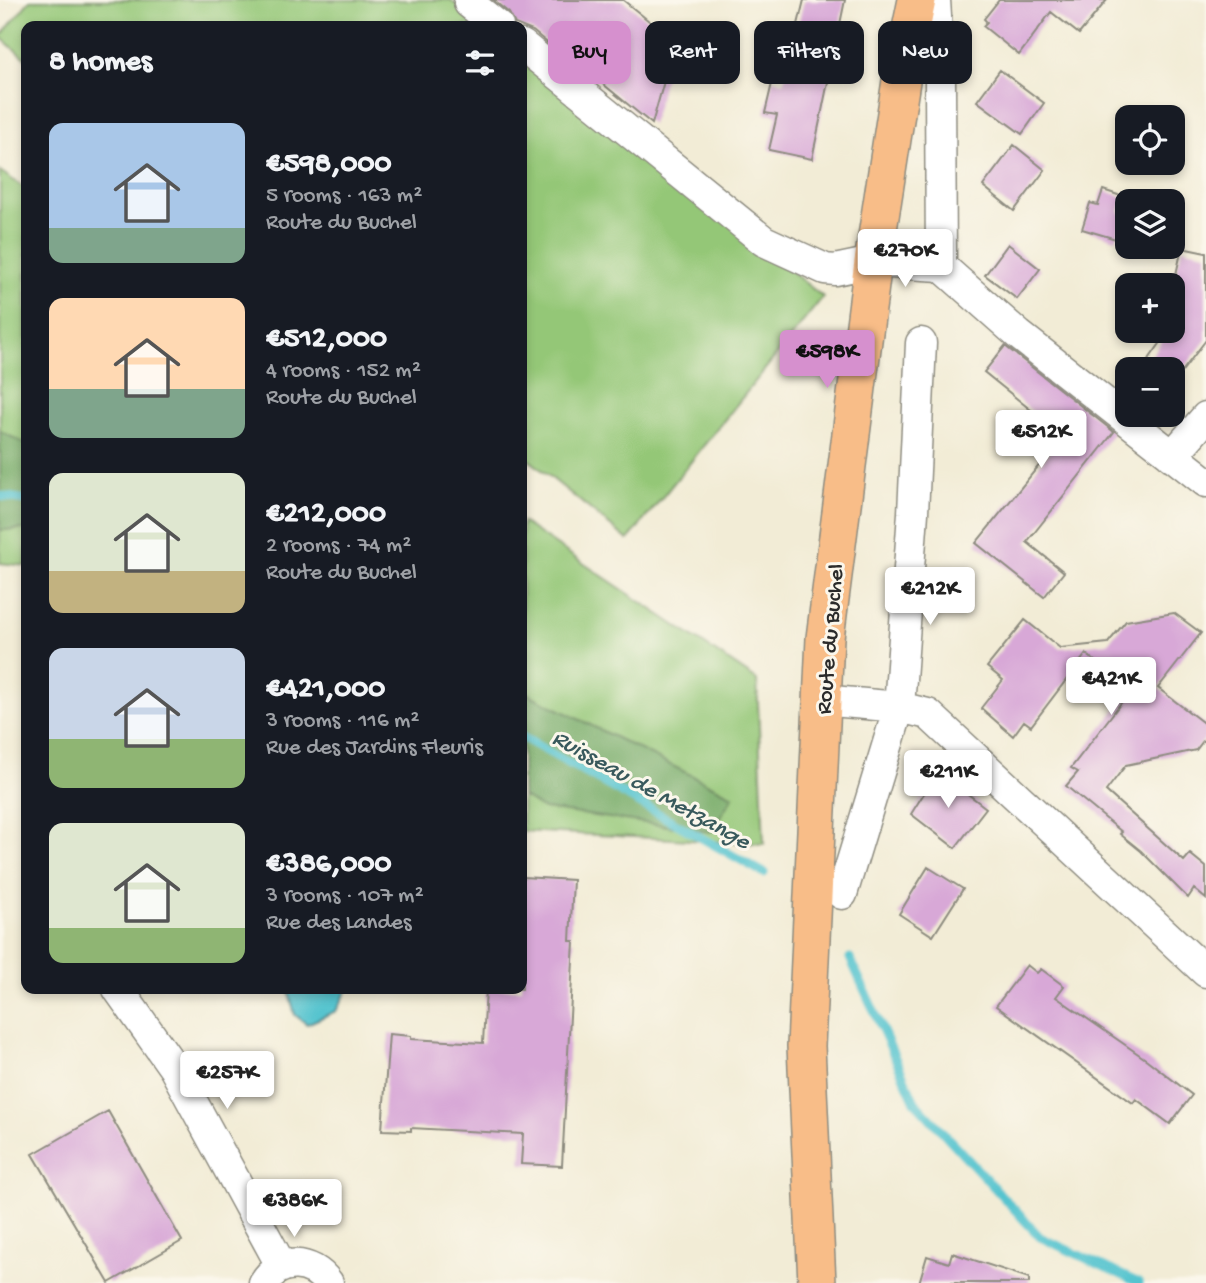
<!DOCTYPE html>
<html lang="en">
<head>
<meta charset="utf-8">
<style>
  body { margin:0; font-family:"Gochi Hand",sans-serif; background:#20242c; color:#f1f3f6; height:100vh; display:flex; flex-direction:column; font-size:26px; white-space:nowrap }
  * { box-sizing:border-box; margin:0 }
  p { font-size:23px; color:#9ea1a6 }
  .icon { flex:none; width:38px; height:38px; fill:none; stroke:currentColor; stroke-width:2; stroke-linecap:round; stroke-linejoin:round }
  .map { position:relative; flex:1; overflow:hidden }
  .sheet { position:absolute; left:21px; top:21px; width:506px; height:973px; display:flex; flex-direction:column; background:#171b24; border-radius:14px; box-shadow:0 4px 10px #0003 }
  .sheet>* { flex:none }
  .top-card { position:absolute; left:548px; top:21px; width:553px; height:63px; display:flex; gap:14px }
  .controls { position:absolute; left:1115px; top:105px; display:grid; gap:14px }
  .controls a { display:grid; place-items:center; width:70px; height:70px; border-radius:14px; background:#171b24; box-shadow:0 4px 10px #0003; font-size:35px }
  .price { position:absolute; translate:-50% -60px; padding:0 16px; border-radius:7px; background:#fff; color:#222; font-size:23px; line-height:46px; filter:drop-shadow(0 2px 4px #0008) }
  .price::after { content:''; position:absolute; left:50%; top:42px; width:21px; height:16px; margin-left:-10px; background:inherit; clip-path:polygon(0 0,100% 0,50% 100%) }
  .price.selected { background:#d690ce; color:#111 }
  ul { padding:0; list-style:none }
  li { display:flex; align-items:center; gap:21px; height:175px; padding:0 28px }
  li span { display:grid; place-items:center; flex:none; width:196px; height:140px; border-radius:14px; color:#555 }
  li>.icon { margin-inline-start:auto }
  span .icon { width:84px; height:84px; fill:#fffc; stroke-width:1 }
  li b { font-size:30px }
  h2 { display:flex; justify-content:space-between; align-items:center; height:84px; padding:0 28px; font-size:30px }
  .tag { padding:0 24px; border-radius:14px; background:#171b24; box-shadow:0 4px 10px #0003; font-size:24px; line-height:63px }
  .tag.selected { background:#d690ce; color:#111 }
  .map>svg:first-child { display:block }
  .green { fill:#94c777; stroke:#607951; stroke-width:2 }
  .forest { fill:#77ac68; stroke:#516c4a; stroke-width:2 }
  .water { fill:#57c4cf; stroke:#41787d; stroke-width:2 }
  .lines { fill:none; stroke-linecap:round; stroke-linejoin:round }
  .stream { stroke:#57c4cf; stroke-width:9 }
  .building { fill:#d8a8d7 }
  .minor-casing { stroke:#8e8c80; stroke-width:33 }
  .major-casing { stroke:#8e8c80; stroke-width:40 }
  .minor { stroke:#fff; stroke-width:30 }
  .major { stroke:#f8bd88; stroke-width:37 }
  .labels { text-anchor:middle; stroke-width:6; stroke-linejoin:round; paint-order:stroke }
  .street-label { font-size:23px; fill:#2b2b2b; stroke:#fbf7ec }
  .water-label { font-size:24px; font-style:italic; fill:#38595c; stroke:#fbf7ec }
</style>
</head>
<body>
<div class="map">
<svg width="1206" height="1283" viewBox="0 0 1206 1283">
  <rect width="100%" height="100%" fill="#fbf7ec"/>
  <filter id="ink" filterUnits="userSpaceOnUse"><feTurbulence type="fractalNoise" baseFrequency=".0143" numOctaves="2"/><feDisplacementMap in="SourceGraphic" scale="14" xChannelSelector="R" yChannelSelector="G"/><feConvolveMatrix kernelMatrix="1 2 1 2 8 2 1 2 1" color-interpolation-filters="sRGB"/></filter>
  <filter id="wash" filterUnits="userSpaceOnUse"><feTurbulence type="fractalNoise" baseFrequency=".00686" numOctaves="4" result="noise"/><feDisplacementMap in="SourceGraphic" scale="28" xChannelSelector="R" yChannelSelector="G"/><feGaussianBlur stdDeviation="1.57" result="paint"/><feColorMatrix in="noise" values="0 0 0 0 0 0 0 0 0 0 0 0 0 0 0 0 0 1.4 0 .05"/><feComposite in="paint" operator="in"/></filter>
  <g filter="url(#wash)">
    <rect width="100%" height="100%" fill="#f2ecd6"/>
    <!-- green -->
    <path class="green" d="M30 0H451L483 26H26V59L0 37Z
      M522 57 823 297 628 540 522 454Z
      M0 171 26 189V566L0 563Z
      M522 522 757 680 764 844 522 831Z"/>
    <!-- forest -->
    <path class="forest" d="M0 431 26 444V529L0 530Z
      M522 691 733 796 711 832 544 809 522 796Z"/>
    <!-- water -->
    <path class="water" d="M288 989H348L336 1011 307 1024 295 1015Z"/>
    <g class="lines">
      <!-- stream -->
      <path class="stream" d="M0 496 26 500
        M522 737 764 873
        M850 958 915 1102 1040 1237 1139 1283"/>
    </g>
    <g id="blocks">
      <!-- building -->
      <path class="building" d="M493 0H623L675 42 652 124 554 44 551 46 533 31 515 24 509 13Z
        M804 0H845L812 159 769 150 777 115 765 113 773 79 784 82Z
        M999 0H1107L1079 34 1051 12 1019 55 983 26 987 22 984 19Z
        M1000 70 1044 103 1022 134 977 101Z
        M1014 145 1045 170 1014 211 983 186Z
        M1103 190 1124 197 1119 212 1124 214 1116 239 1082 229 1090 203 1098 205Z
        M1008 244 1040 269 1017 299 985 275Z
        M1182 248 1206 253V340L1173 383 1172 369H1156L1147 362 1169 331H1172V292Z
        M1005 346 1114 432 1027 542 1064 572 1044 597 976 543 1063 436 984 372Z
        M1174 613 1201 633 1158 688 1206 725V737L1196 750 1126 765 1106 791 1184 861 1190 854 1206 867V899L1194 889 1188 898 1141 851 1120 834 1122 832 1066 786 1078 772 1071 768 1131 690 1086 654 1031 726 1024 721 1013 736 981 708 1003 680 987 667 1025 620 1060 648 1108 643 1126 621Z
        M938 771 986 808 955 848 911 814Z
        M928 867 963 889 933 936 899 914Z
        M522 877 573 880 570 941H574L562 1166 521 1164 523 1134 411 1128V1131L382 1130 389 1034 411 1036V1039L483 1043 486 989H522Z
        M1027 965 1037 973 1041 969 1064 986 1056 997 1147 1060 1192 1095 1170 1124 1136 1099 1133 1103 996 1006Z
        M108 1111 182 1241 109 1283 33 1154Z
        M952 1253 1029 1278V1283H919L927 1256 949 1263Z"/>
    </g>
  </g>
  <g filter="url(#ink)">
    <use href="#blocks" fill-opacity="0" stroke="#8e8c80" stroke-width="2"/>
    <g class="lines">
      <defs>
        <path id="minor" d="M935 0 940 82 941 266
          M469 3 498 26
          M522 45 764 241 825 269 835 270 873 262 941 266
          M941 266 1019 335 1206 482
          M1172 456 1206 417
          M821 700 899 707 928 714 1206 972
          M842 894 899 707 913 513 921 343
          M118 989 174 1068 282 1267
          M264 1283C279 1257 312 1260 328 1283"/>
        <path id="major" d="M817 1283 806 1046 825 638 873 262 903 68 917 0"/>
      </defs>
      <!-- minor casing -->
      <use href="#minor" class="minor-casing"/>
      <!-- major casing -->
      <use href="#major" class="major-casing"/>
      <!-- minor -->
      <use href="#minor" class="minor"/>
      <!-- major -->
      <use href="#major" class="major"/>
    </g>
  </g>
  <g class="labels">
    <!-- street labels -->
    <g class="street-label">
      <text transform="translate(828 639) rotate(-85)" y="8">Route du Buchel</text>
    </g>
    <!-- water labels -->
    <g class="water-label">
      <text transform="translate(652 788) rotate(29)" y="8">Ruisseau de Metzange</text>
    </g>
  </g>
</svg>
<div class="controls">
<a><svg class="icon" aria-label="locate" viewBox="0 0 24 24"><circle cx="12" cy="12" r="6"/><path d="M12 2v4M12 18v4M2 12h4M18 12h4"/></svg></a>
<a><svg class="icon" aria-label="layers" viewBox="0 0 24 24"><path d="M12 4l9 5-9 5-9-5zM3 14l9 5 9-5"/></svg></a>
<a>+</a>
<a>−</a>
</div>
<b class="price" style="left:905px;top:289px">€270K</b>
<b class="price selected" style="left:827px;top:390px">€598K</b>
<b class="price" style="left:1041px;top:470px">€512K</b>
<b class="price" style="left:930px;top:627px">€212K</b>
<b class="price" style="left:1111px;top:717px">€421K</b>
<b class="price" style="left:948px;top:810px">€211K</b>
<b class="price" style="left:227px;top:1111px">€257K</b>
<b class="price" style="left:294px;top:1239px">€386K</b>
<div class="top-card">
<a class="tag selected">Buy</a>
<a class="tag">Rent</a>
<a class="tag">Filters</a>
<a class="tag">New</a>
</div>
<section class="sheet">
<h2>8 homes<svg class="icon" aria-label="filters" viewBox="0 0 24 24"><path d="M4 7h16M4 17h16"/><circle cx="9" cy="7" r="2"/><circle cx="15" cy="17" r="2"/></svg></h2>
<ul>
<li><span style="background:linear-gradient(#a9c7e8 75%,#7fa58c 0)"><svg class="icon" aria-label="home" viewBox="0 0 24 24"><path d="M3 11l9-7 9 7M6 9v11h12V9"/></svg></span><div><b>€598,000</b><p>5 rooms · 163 m²</p><p>Route du Buchel</p></div></li>
<li><span style="background:linear-gradient(#ffd9b3 65%,#7fa58c 0)"><svg class="icon" aria-label="home" viewBox="0 0 24 24"><path d="M3 11l9-7 9 7M6 9v11h12V9"/></svg></span><div><b>€512,000</b><p>4 rooms · 152 m²</p><p>Route du Buchel</p></div></li>
<li><span style="background:linear-gradient(#dfe7d0 70%,#c2b280 0)"><svg class="icon" aria-label="home" viewBox="0 0 24 24"><path d="M3 11l9-7 9 7M6 9v11h12V9"/></svg></span><div><b>€212,000</b><p>2 rooms · 74 m²</p><p>Route du Buchel</p></div></li>
<li><span style="background:linear-gradient(#c9d6e8 65%,#8fb573 0)"><svg class="icon" aria-label="home" viewBox="0 0 24 24"><path d="M3 11l9-7 9 7M6 9v11h12V9"/></svg></span><div><b>€421,000</b><p>3 rooms · 116 m²</p><p>Rue des Jardins Fleuris</p></div></li>
<li><span style="background:linear-gradient(#dfe7d0 75%,#8fb573 0)"><svg class="icon" aria-label="home" viewBox="0 0 24 24"><path d="M3 11l9-7 9 7M6 9v11h12V9"/></svg></span><div><b>€386,000</b><p>3 rooms · 107 m²</p><p>Rue des Landes</p></div></li>
</ul>
</section>
</div>
</body>
</html>
